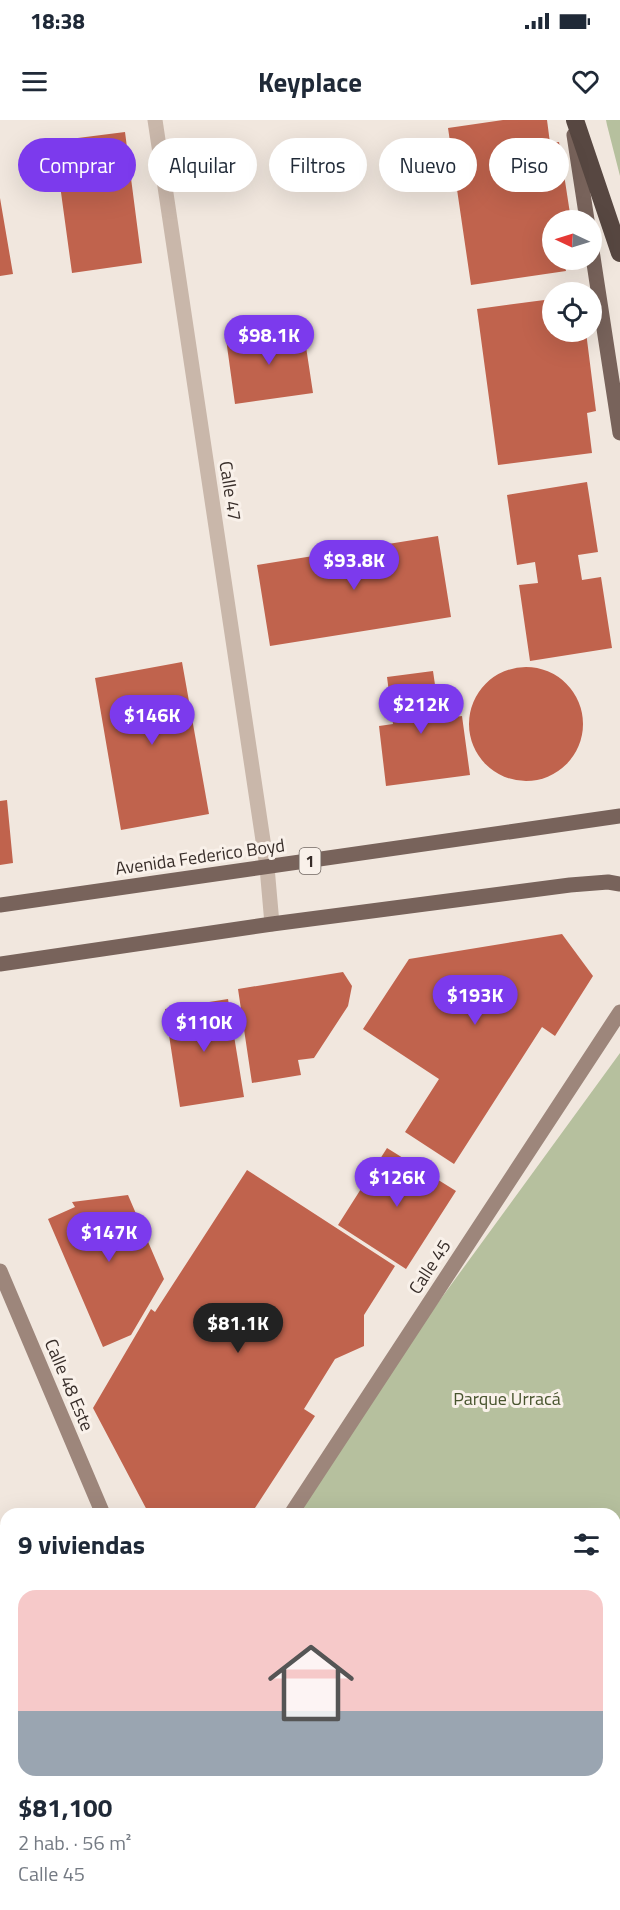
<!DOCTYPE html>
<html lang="es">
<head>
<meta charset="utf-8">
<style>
  body { margin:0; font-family:"Titillium Web",sans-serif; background:#f6f6f7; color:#1f2937; height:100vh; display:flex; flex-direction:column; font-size:22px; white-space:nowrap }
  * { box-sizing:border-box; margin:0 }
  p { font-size:20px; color:#747a83 }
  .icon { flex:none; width:33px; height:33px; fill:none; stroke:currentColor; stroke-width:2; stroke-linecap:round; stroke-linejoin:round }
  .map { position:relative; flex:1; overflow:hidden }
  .drawer { position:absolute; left:0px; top:1388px; width:621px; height:404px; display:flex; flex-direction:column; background:#fff; border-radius:18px 18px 0 0; box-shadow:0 6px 24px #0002 }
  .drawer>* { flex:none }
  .guide { position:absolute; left:18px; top:18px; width:585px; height:54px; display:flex; gap:12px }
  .needle { width:39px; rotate:274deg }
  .buttons { position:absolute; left:542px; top:90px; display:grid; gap:12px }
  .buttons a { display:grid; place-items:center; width:60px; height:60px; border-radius:50%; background:#fff; box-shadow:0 6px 24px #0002; font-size:30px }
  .price { position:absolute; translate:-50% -51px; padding:0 14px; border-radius:21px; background:#7c3aed; color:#fff; font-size:20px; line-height:39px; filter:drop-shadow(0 2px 3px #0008) }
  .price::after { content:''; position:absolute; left:50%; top:36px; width:18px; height:14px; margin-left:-9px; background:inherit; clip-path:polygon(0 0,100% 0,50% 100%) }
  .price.selected { background:#222; color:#fff }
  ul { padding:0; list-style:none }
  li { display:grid; align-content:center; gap:12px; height:318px; padding:0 18px }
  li+li { border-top:2px solid #e0e1e3 }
  li span { display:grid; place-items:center; height:186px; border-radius:18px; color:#555 }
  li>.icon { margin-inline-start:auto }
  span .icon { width:108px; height:108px; fill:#fffc; stroke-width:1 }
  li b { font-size:26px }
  h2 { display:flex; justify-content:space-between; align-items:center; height:72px; padding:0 18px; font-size:26px }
  .tag { padding:0 21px; border-radius:27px; background:#fff; box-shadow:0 6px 24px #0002; font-size:21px; line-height:54px }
  .tag.selected { background:#7c3aed; color:#fff }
  .status { display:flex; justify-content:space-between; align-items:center; height:42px; padding:0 30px; background:#fff; direction:ltr }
  .status svg { height:16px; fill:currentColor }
  header { display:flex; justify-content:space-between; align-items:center; height:78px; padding:0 18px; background:#fff; font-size:27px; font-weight:700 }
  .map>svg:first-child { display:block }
  .green { fill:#b6c09e }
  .building { fill:#c0634d }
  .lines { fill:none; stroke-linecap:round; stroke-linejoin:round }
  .street { stroke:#c9b7aa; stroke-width:15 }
  .secondary { stroke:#9d867b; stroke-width:15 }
  .primary { stroke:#78635b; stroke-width:15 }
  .highway { stroke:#574741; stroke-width:18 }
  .labels { text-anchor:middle; stroke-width:6; stroke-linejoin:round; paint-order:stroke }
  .shield { fill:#f9f1ea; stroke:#716863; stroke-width:1.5 }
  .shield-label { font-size:16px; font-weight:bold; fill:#372d29 }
  .street-label { font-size:18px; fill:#372d29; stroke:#f9f1ea }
  .park-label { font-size:18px; fill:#48542e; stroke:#f9f1ea }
</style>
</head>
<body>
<div class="status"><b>18:38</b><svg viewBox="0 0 49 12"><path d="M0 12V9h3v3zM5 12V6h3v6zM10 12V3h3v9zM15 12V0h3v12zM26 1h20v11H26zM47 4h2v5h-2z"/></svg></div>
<header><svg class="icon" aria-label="menu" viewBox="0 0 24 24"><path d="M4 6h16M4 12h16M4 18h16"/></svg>Keyplace<svg class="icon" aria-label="heart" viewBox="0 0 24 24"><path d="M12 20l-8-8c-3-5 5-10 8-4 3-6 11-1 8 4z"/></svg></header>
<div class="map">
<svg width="620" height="1790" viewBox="0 0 620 1790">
  <rect width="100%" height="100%" fill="#f1e7de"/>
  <!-- green -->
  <path class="green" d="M606 0H620V56L607 5Z
    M620 933V1705L615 1703V1394H297L343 1313Z"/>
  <!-- building -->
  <path class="building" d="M503 0H547L550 23 559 22 571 100H552V140H564L566 151 471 165 448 8Z
    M125 12 142 143 72 153 54 21Z
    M0 78 13 154 0 156Z
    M552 179V212H586L596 291 587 293 592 333 498 345 477 189Z
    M303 207 313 273 235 284 226 219Z
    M587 362 598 432 578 435 582 460 601 457 612 528 530 541 519 465 538 463 535 442 517 445 507 375Z
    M438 416 451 497 270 526 257 445Z
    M182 542 209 694 121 710 95 558Z
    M469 604a57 57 0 1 1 114 0a57 57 0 1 1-114 0Z
    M433 551 440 599 462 596 470 655 386 666 379 606 393 604 387 557Z
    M7 680 13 743 0 745V681Z
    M562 814 593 856 555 916 542 907 454 1044 405 1012 439 959 363 909 409 839Z
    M343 852 352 866 348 886 314 938 298 940 301 955 252 963 238 869Z
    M228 879 244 977 180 987 165 889Z
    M387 1028 456 1071 406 1149 338 1105Z
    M247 1050 395 1146 364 1195V1226L335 1239 304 1289 315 1296 251 1394H149L93 1288 151 1189 155 1192Z
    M128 1075 164 1159 131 1215 103 1227 48 1099 75 1087 72 1082Z
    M6 1407V1539L0 1540V1409Z
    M6 1657V1743L0 1744V1658Z
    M172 1785H223L222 1790H170Z
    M346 1785 344 1790H276L262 1786Z
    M356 1785H466L468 1790H354Z"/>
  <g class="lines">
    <!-- street -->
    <path class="street" d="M155 0 267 747 272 804
      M0 1595 6 1594
      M615 1729 620 1731
      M561 1790 562 1785"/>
    <!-- secondary -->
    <path class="secondary" d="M0 1151 103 1394
      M291 1394 620 892
      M107 1790 109 1785"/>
    <!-- primary -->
    <path class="primary" d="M574 15 587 100
      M591 124 620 313
      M0 785 620 696
      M0 844 272 804 570 765 608 762 620 764"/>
    <!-- highway -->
    <path class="highway" d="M575 0 620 133"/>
  </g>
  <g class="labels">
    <!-- shield labels -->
    <rect class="shield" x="299.5" y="728" width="21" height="26" rx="4.5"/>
    <g class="shield-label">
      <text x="310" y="747">1</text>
    </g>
    <!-- street labels -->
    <g class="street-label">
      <text transform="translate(230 371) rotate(81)" y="6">Calle 47</text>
      <text transform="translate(200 737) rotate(-8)" y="6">Avenida Federico Boyd</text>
      <text transform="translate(430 1147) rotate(-57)" y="6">Calle 45</text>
      <text transform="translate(69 1265) rotate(67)" y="6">Calle 48 Este</text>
    </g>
    <!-- park labels -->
    <g class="park-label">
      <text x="507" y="1285">Parque Urracá</text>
    </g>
  </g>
</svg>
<div class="buttons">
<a><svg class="needle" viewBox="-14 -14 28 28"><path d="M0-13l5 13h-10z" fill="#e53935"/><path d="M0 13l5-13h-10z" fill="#747a83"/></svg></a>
<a><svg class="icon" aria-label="locate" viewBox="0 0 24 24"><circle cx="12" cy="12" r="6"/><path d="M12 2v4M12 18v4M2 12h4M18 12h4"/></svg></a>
</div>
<b class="price" style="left:269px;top:246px">$98.1K</b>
<b class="price" style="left:354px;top:471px">$93.8K</b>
<b class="price" style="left:421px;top:615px">$212K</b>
<b class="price" style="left:152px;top:626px">$146K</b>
<b class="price" style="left:475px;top:906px">$193K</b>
<b class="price" style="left:204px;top:933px">$110K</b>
<b class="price" style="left:397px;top:1088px">$126K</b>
<b class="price" style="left:109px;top:1143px">$147K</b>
<b class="price selected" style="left:238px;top:1234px">$81.1K</b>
<div class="guide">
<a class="tag selected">Comprar</a>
<a class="tag">Alquilar</a>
<a class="tag">Filtros</a>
<a class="tag">Nuevo</a>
<a class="tag">Piso</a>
</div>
<section class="drawer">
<h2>9 viviendas<svg class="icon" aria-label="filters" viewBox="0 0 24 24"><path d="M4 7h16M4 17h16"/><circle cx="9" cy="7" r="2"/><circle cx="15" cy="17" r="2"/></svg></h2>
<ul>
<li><span style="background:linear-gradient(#f6c9c9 65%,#9aa5b1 0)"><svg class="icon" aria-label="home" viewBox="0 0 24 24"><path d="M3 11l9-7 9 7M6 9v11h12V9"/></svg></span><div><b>$81,100</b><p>2 hab. · 56 m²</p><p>Calle 45</p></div></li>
</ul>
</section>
</div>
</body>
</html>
